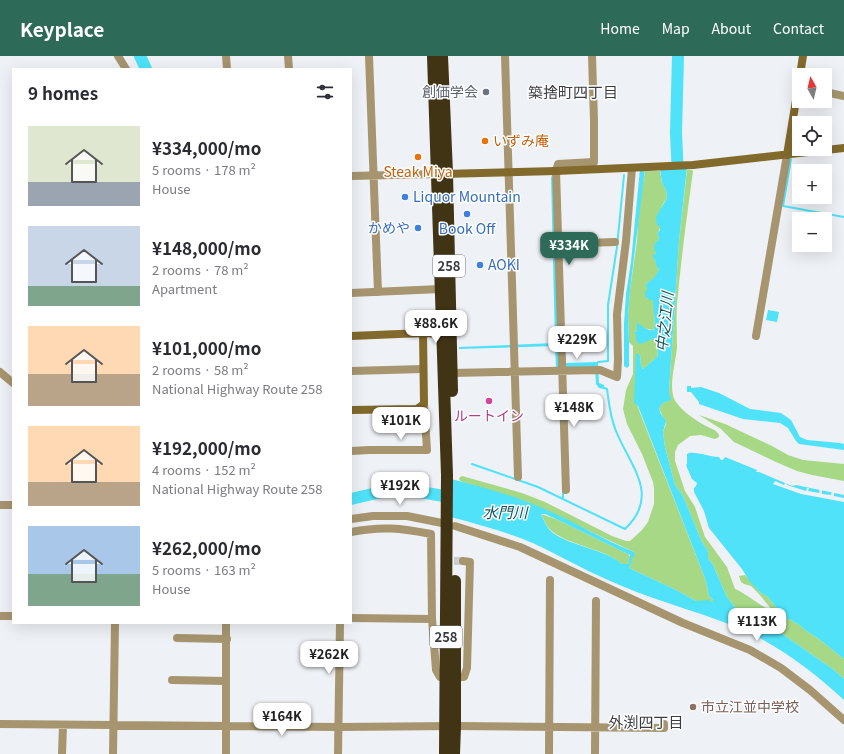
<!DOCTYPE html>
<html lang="en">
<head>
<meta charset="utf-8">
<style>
  body { margin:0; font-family:Georgia,"Noto Sans JP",serif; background:#f7f7f7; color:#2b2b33; height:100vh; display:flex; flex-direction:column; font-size:15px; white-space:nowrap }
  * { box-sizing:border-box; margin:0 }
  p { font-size:13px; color:#7c7c81 }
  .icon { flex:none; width:22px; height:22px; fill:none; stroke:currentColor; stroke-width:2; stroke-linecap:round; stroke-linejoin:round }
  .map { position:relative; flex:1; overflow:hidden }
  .details { position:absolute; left:12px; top:12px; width:340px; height:556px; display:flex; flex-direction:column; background:#fff; border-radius:0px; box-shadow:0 4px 16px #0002 }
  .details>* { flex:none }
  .needle { width:26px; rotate:352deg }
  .buttons { position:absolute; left:792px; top:12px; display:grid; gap:8px }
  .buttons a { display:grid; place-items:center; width:40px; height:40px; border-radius:0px; background:#fff; box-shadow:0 4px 16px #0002; font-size:20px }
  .price { position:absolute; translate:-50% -34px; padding:0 9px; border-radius:8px; background:#fff; color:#222; font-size:13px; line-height:26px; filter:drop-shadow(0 1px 2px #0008) }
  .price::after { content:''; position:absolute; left:50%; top:24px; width:12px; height:9px; margin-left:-6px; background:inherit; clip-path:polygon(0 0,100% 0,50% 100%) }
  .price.selected { background:#2d6b58; color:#fff }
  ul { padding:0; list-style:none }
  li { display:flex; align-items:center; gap:12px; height:100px; padding:0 16px }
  li span { display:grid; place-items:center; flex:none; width:112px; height:80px; border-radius:0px; color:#555 }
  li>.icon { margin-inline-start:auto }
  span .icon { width:48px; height:48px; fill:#fffc; stroke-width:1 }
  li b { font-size:17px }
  h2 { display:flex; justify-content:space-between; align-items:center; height:48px; padding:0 16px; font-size:17px }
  header { display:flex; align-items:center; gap:24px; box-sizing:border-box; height:56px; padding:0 20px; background:#2d6b58; color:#fff }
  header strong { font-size:19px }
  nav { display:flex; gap:22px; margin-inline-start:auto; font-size:14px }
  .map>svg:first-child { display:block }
  .green { fill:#a7d885 }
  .water { fill:#4fe2f8; fill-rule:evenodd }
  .pier { fill:#eef1f5 }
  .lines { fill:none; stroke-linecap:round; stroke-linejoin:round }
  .stream { stroke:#4fe2f8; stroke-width:2 }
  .river { stroke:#4fe2f8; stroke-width:12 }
  .street-tunnel { stroke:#cacdd0; stroke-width:8; stroke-dasharray:8 4; stroke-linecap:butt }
  .street { stroke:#a6956f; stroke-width:8 }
  .secondary { stroke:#82692c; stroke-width:8 }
  .highway { stroke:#413415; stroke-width:12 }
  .worship-dot { fill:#6b7280; stroke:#fdfeff; stroke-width:1.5 }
  .food-dot { fill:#e8710a; stroke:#fdfeff; stroke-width:1.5 }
  .shop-dot { fill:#3f7fe0; stroke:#fdfeff; stroke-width:1.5 }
  .hotel-dot { fill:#d1479c; stroke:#fdfeff; stroke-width:1.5 }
  .education-dot { fill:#8d6e63; stroke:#fdfeff; stroke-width:1.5 }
  .labels { text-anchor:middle; stroke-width:3; stroke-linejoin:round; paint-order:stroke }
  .shield { fill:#fdfeff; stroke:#757678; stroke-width:1 }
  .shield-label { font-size:13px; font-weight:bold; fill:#3b3c3e }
  .worship-label { font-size:14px; fill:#5b616d; stroke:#fdfeff; text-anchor:end }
  .food-label { font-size:14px; fill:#c56008; stroke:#fdfeff; text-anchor:start }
  .shop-label { font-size:14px; fill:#366cbe; stroke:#fdfeff; text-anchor:start }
  .hotel-label { font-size:14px; fill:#b23c85; stroke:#fdfeff }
  .education-label { font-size:14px; fill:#785e54; stroke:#fdfeff; text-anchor:start }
  .neighbourhood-label { font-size:15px; fill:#3b3c3e; stroke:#fdfeff }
  .water-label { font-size:15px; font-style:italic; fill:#15535c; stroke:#fdfeff }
</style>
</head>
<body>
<header>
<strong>Keyplace</strong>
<nav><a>Home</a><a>Map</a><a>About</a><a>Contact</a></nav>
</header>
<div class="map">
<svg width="844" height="698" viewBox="0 0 844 698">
  <rect width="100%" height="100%" fill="#eef1f5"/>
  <!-- green -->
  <path class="green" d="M687 114H692L693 115C687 159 681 204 677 248 676 263 677 277 677 291 676 306 667 333 676 346 682 355 694 363 704 369 709 372 716 373 719 379V381L715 383 701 379 690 380 678 389 675 396V405L685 435 695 451 705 481 727 511 735 533C749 539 759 550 773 555L759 538 751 530 744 528 741 526 739 520 745 519 761 537 768 541 783 560 798 568 805 574 819 583 844 603V623L834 614 781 577 763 566 740 558 727 541 713 509 708 502V495L702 486 683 440 675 429 665 391 663 376 666 368 659 352 663 347 670 344 669 335 679 185Z
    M645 115H660L662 127 666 134 667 142C664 146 662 149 661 153 659 162 663 171 657 178L659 181C657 194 652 201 659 214L655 222 646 228 648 232 647 243H651L654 247 655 273 652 274 643 272 637 266V275L634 276 650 283 654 282 656 284 658 300 643 313C639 308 642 302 639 298L637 349 706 525 709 540 713 544V548L696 545 676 534 629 512 634 496 527 446 460 425 459 422 462 420 522 437 545 446 612 480 626 485H630L642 474 648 466 654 448V432L653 426 642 398 627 368 623 353 626 334 633 318V290L629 286 628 259 630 234 637 185 639 152Z
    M699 359 725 368 772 390 788 399 803 404 844 408V425L812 419 797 415 776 406 734 386 721 373Z
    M541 458 556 463 628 498 630 501 628 508H622C604 492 573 491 553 476 547 472 544 464 541 458Z"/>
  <!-- water -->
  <path class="water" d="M687 111 679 185 669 335 671 344 663 347 659 352 661 358 666 365 663 376 665 391 675 429 683 440 702 486 708 495V502L713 509 727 541 740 558 763 566 781 577 834 614 844 623V644C816 618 785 594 750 577 709 558 664 548 622 530 592 518 564 502 535 488 508 476 479 469 451 461V423C483 431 516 440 547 454 576 467 604 484 634 496L635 499 633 501 629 512 676 534 696 545 709 544 713 547V544L709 540 706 525 638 350 634 347 636 298H639C642 302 639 308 643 313L658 300 656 284 651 283 646 286 639 288 636 284V278L634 277V276L637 275V266C643 270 645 275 654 274L655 270 653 245 646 242 645 237 648 232 646 231V228L654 222 659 214 656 209 655 203 653 202V199L656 197 654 193 655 187 658 185 659 181 657 178 660 174V171L657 169 656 162 657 159 667 142 666 134 662 127 660 113ZM541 458H545L556 463 630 499 628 508H622C605 493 573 491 553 477 547 472 544 465 541 458Z
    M640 113H645L630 234 628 259 629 286V310L627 312 624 310V268L626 238 631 206Z
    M551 120 553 122 566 307 598 306 599 327 604 329V333L599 332 596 328 595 311H556L555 290 459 293V291L555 287Z
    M768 254 779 256 777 266 766 264Z
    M687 330H691V332L701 331 719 337 750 353 781 357 791 364 800 381 807 384 840 387 844 388V394L799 388 796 385 788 372 780 367 743 363 699 348V346L691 336H687Z
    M689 397C699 396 708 401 719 401L721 404H723L725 401 757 414 756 416H759L792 430 796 429 844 439V603L819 583 805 574 798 568 783 560 768 541 761 537 750 526 742 513 709 472 704 455 694 436V432L696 430 697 427 692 423 686 409 687 408V398Z"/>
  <!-- pier -->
  <path class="pier" d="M775 425 784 429 785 427 787 428V429L806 435 807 432H809L808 435 819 437 820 433 822 434V438L831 439 832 435H834V440L844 442V446L801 438 773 428Z"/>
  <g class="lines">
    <!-- stream -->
    <path class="stream" d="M791 103 783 150 844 161
      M598 306 608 305V249L617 191 624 119
      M472 408 538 431 625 473C661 439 630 410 616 375 610 361 609 347 607 333L604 332
      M563 433V443"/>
    <!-- river -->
    <path class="river" d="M140 0 146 13
      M678 121 676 77 678 0
      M351 443 398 432 455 442"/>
    <!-- street-tunnel -->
    <path class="street-tunnel" d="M442 505H463"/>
    <!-- street -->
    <path class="street" d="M118 0 126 13
      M226 0 227 13
      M288 0 289 13
      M369 0 378 236
      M505 0 518 421
      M825 36 844 40
      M351 120 437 118
      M558 188 615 186
      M351 237 440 233
      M756 280 787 99
      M351 315 423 313
      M0 316 13 327
      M452 317 600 314 617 321 618 304 617 258 626 185 632 112
      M351 395 369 394H427L424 348
      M566 434 556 115 558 108 594 106V64L592 0
      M0 449H13
      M351 463 373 460H407L447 468
      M455 470 520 491 683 567 750 594 781 612 810 634 844 664
      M351 476C381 470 401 472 431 478L432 563 436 614 440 621H446
      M0 560H13
      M351 562 432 563
      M177 582 227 583
      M455 621H464L467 612 470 506 463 505
      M172 624 226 625
      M0 668 338 671 455 670 664 672V668
      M62 698 63 669
      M113 698 115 567
      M226 698V567
      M338 698 340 567
      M549 698 550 524
      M595 698 596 545"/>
    <!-- secondary -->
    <path class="secondary" d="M800 19 803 0
      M787 99 799 26
      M443 118 556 115 693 109 844 92
      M423 277 446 278
      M351 280 423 277 424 348 417 353 351 354"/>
    <!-- highway -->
    <path class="highway" d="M433 0 447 419 445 698
      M442 0 447 117 452 335
      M454 698 455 670V525"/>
  </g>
  <!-- markers -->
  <circle class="worship-dot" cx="486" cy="36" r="4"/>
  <g class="food-dot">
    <circle cx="485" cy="85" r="4"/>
    <circle cx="418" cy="101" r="4"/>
  </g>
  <g class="shop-dot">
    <circle cx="405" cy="141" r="4"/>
    <circle cx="467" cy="158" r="4"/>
    <circle cx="418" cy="172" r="4"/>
    <circle cx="480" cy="209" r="4"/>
  </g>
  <circle class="hotel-dot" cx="489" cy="345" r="4"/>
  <circle class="education-dot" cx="693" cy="651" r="4"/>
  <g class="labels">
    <!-- shield labels -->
    <g class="shield">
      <rect x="433" y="199" width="32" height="22" rx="3"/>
      <rect x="430" y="570" width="32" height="22" rx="3"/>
    </g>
    <g class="shield-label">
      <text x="449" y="215">258</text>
      <text x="446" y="586">258</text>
    </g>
    <!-- worship labels -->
    <g class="worship-label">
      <text x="478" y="41">創価学会</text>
    </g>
    <!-- food labels -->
    <g class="food-label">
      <text x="493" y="90">いずみ庵</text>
      <text x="418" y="121" text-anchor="middle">Steak Miya</text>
    </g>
    <!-- shop labels -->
    <g class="shop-label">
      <text x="413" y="146">Liquor Mountain</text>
      <text x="410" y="177" text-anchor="end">かめや</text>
      <text x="467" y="178" text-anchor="middle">Book Off</text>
      <text x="488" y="214">AOKI</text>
    </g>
    <!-- hotel labels -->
    <g class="hotel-label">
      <text x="489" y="365">ルートイン</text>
    </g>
    <!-- education labels -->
    <g class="education-label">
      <text x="701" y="656">市立江並中学校</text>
    </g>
    <!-- neighbourhood labels -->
    <g class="neighbourhood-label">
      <text x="573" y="42">築捨町四丁目</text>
      <text x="646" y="672">外渕四丁目</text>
    </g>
    <!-- water labels -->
    <g class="water-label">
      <text transform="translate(665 266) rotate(-84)" y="5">中之江川</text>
      <text x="505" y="462">水門川</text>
    </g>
  </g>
</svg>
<div class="buttons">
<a><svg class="needle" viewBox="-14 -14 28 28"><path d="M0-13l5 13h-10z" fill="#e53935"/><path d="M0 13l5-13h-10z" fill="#7c7c81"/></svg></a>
<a><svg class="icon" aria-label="locate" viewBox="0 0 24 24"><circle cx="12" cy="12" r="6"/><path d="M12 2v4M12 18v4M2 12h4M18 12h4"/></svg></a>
<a>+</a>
<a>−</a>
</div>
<b class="price selected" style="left:569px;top:210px">¥334K</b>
<b class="price" style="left:436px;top:288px">¥88.6K</b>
<b class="price" style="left:577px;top:304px">¥229K</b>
<b class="price" style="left:574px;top:372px">¥148K</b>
<b class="price" style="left:401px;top:385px">¥101K</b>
<b class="price" style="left:400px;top:450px">¥192K</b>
<b class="price" style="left:757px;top:586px">¥113K</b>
<b class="price" style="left:329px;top:619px">¥262K</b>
<b class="price" style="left:282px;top:681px">¥164K</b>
<section class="details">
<h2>9 homes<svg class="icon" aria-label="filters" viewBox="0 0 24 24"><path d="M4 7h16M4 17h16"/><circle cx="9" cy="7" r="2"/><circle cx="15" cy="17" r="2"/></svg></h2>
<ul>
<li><span style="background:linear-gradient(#dfe7d0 70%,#9aa5b1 0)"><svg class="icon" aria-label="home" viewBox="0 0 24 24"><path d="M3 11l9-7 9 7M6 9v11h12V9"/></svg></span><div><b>¥334,000/mo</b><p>5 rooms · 178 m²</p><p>House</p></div></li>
<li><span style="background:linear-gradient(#c9d6e8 75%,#7fa58c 0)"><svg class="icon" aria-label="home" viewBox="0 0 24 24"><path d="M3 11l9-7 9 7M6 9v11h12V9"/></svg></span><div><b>¥148,000/mo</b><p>2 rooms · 78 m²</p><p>Apartment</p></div></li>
<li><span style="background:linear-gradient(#ffd9b3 60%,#b9a48a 0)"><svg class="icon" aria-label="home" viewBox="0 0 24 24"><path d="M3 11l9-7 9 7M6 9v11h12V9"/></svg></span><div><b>¥101,000/mo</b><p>2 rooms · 58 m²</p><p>National Highway Route 258</p></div></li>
<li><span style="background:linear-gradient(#ffd9b3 70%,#b9a48a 0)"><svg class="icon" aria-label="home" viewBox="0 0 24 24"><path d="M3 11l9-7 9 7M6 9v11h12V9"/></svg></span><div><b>¥192,000/mo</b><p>4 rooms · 152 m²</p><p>National Highway Route 258</p></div></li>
<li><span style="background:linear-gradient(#a9c7e8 60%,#7fa58c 0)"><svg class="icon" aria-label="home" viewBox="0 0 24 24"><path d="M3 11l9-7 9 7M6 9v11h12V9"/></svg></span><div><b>¥262,000/mo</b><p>5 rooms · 163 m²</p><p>House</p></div></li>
</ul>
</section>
</div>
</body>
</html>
